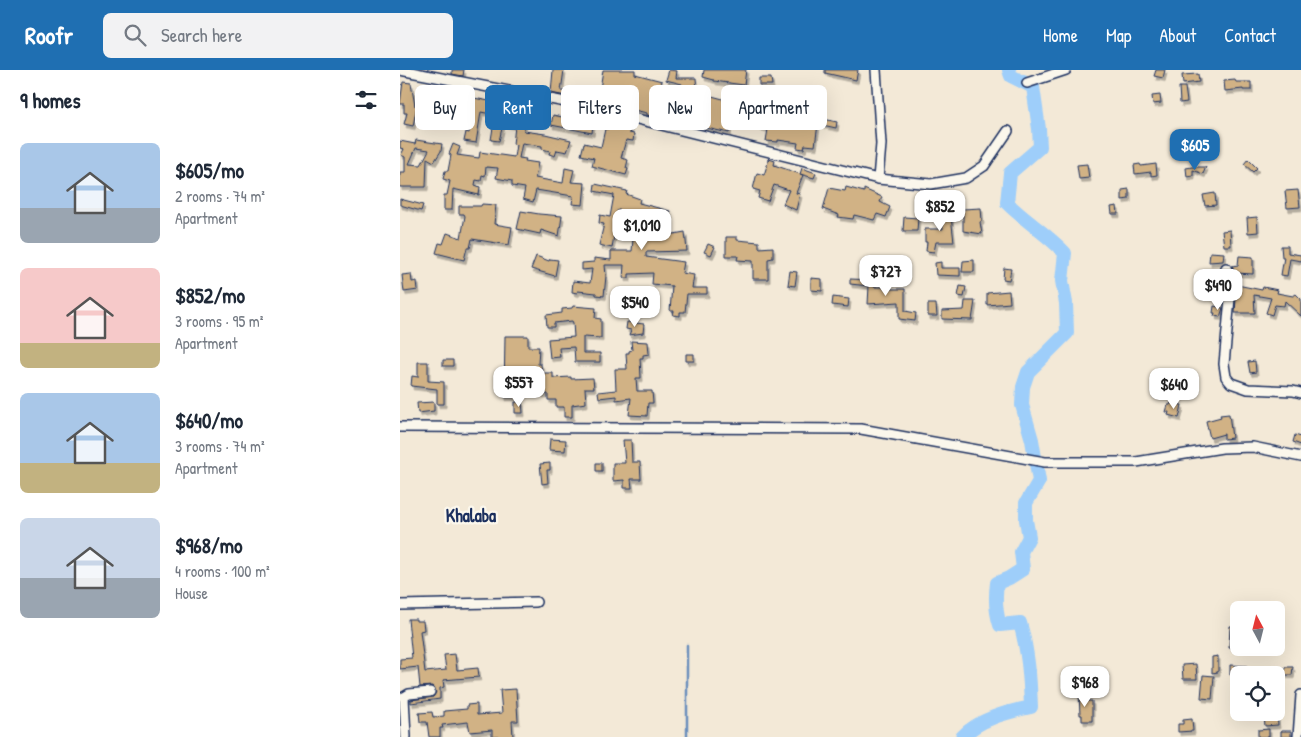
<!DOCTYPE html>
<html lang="en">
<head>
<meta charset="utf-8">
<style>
  body { margin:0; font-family:"Patrick Hand",sans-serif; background:#f2f2f3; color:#1f2937; height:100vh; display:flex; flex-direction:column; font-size:19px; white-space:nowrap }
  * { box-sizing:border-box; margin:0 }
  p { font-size:16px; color:#747a83 }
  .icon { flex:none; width:28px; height:28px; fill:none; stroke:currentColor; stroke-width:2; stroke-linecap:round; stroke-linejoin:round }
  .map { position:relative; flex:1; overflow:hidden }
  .drawer { display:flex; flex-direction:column; background:#fff; width:400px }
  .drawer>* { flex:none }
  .banner { position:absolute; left:15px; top:15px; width:475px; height:45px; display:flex; gap:10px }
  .needle { width:32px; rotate:353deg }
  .fabs { position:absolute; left:830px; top:531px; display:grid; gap:10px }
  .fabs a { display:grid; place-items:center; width:55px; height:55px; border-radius:8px; background:#fff; box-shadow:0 5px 20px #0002; font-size:25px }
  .price { position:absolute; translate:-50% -42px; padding:0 11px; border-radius:10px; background:#fff; color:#222; font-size:16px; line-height:32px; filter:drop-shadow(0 1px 2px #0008) }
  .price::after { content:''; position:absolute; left:50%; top:30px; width:15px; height:11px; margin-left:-8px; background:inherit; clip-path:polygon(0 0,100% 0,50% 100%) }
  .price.selected { background:#1f6fb2; color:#fff }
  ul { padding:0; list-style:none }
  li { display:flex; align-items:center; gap:15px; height:125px; padding:0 20px }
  li span { display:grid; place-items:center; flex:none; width:140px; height:100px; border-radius:8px; color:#555 }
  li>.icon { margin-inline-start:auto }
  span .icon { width:60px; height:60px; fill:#fffc; stroke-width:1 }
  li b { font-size:21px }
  h2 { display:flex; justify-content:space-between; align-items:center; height:60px; padding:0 20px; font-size:21px }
  .tag { padding:0 18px; border-radius:8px; background:#fff; box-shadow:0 5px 20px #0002; font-size:18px; line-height:45px }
  .tag.selected { background:#1f6fb2; color:#fff }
  header { display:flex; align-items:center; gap:30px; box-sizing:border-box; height:70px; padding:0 25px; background:#1f6fb2; color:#fff }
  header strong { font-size:24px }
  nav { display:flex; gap:28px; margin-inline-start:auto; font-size:18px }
  .search { width:350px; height:45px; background:#f2f2f3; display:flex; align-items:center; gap:12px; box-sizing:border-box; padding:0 18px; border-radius:8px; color:#747a83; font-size:19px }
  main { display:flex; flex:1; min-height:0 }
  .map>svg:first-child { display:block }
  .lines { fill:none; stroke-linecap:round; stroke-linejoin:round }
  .stream { stroke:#6a8ebc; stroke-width:2.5 }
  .river { stroke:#9ecefa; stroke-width:14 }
  .building { fill:#d1b285; stroke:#1b2f5e; fill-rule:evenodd; filter:url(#shadow) }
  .minor-casing { stroke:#1b2f5e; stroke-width:12 }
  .minor { stroke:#fbf7ec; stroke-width:9 }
  .labels { text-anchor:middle; stroke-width:4.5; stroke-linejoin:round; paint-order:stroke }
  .quarter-label { font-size:18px; font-weight:bold; fill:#1b2f5e; stroke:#fbf7ec }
</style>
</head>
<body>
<header>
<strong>Roofr</strong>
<div class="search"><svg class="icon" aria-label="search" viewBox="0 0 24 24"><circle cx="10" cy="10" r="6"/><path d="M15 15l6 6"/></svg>Search here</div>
<nav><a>Home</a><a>Map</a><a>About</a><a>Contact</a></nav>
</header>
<main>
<section class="drawer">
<h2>9 homes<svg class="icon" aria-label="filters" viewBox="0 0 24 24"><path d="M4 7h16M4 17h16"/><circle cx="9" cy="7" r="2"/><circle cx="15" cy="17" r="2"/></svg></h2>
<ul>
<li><span style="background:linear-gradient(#a9c7e8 65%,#9aa5b1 0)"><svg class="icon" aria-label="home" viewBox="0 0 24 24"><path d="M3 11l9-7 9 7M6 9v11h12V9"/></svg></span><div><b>$605/mo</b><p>2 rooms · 74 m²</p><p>Apartment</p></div></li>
<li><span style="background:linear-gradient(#f6c9c9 75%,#c2b280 0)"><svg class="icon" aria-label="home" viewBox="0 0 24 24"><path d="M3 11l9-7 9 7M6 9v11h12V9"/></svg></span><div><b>$852/mo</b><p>3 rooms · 95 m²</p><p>Apartment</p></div></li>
<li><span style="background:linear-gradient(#a9c7e8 70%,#c2b280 0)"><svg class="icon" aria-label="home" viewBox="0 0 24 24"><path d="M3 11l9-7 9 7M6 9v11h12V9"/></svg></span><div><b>$640/mo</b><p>3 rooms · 74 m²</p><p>Apartment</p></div></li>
<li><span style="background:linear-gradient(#c9d6e8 60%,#9aa5b1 0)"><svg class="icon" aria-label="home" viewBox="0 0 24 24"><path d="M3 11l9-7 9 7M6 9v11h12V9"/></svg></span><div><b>$968/mo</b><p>4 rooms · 100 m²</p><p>House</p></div></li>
</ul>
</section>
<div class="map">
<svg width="901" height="667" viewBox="0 0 901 667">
  <defs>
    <filter id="shadow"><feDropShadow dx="2" dy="3.5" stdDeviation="0" flood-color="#0004"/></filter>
  </defs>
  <rect width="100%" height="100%" fill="#f3e9d7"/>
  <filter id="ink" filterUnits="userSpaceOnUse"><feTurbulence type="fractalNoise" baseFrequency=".02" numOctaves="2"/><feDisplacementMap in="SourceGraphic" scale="10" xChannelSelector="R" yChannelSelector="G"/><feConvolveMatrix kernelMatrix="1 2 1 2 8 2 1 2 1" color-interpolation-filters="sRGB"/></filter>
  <g filter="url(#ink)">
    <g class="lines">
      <!-- stream -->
      <path class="stream" d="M287 667V575"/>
      <!-- river -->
      <path class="river" d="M562 667C579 649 607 642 631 637 630 607 628 581 620 553L600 555C595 540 595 528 597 513L609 508 623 499 621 482 629 467 626 450V433L639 411 632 370 622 335 623 317 628 302 667 263 666 233 662 211 665 183C647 164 625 151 607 133L610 103 640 77 639 59 633 17 611 6 609 0"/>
    </g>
    <!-- building -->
    <path class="building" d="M52 0H64L63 6 52 4Z
      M153 0H164L161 21 199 25 203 0H235V4L262 11 260 23 264 24 263 26 284 30 282 14 266 10 269 0 277 1 276 8H296L297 22 323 29V31L333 32 329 63 302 57 303 50 290 44 292 39 276 35V37L270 35 267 50 247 45V43L225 38V36L195 31V32L151 23Z
      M304 0H346L344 15 314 11V10L303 7Z
      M425 0H458L456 10 425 3Z
      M756 0H765L763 8 754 6Z
      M798 4 799 12 783 14 782 5Z
      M359 8H371L372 15H359Z
      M835 10 836 12H851V20H843V19L825 21 824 11Z
      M3 12 11 13 15 36 17 35 13 56 4 54 7 43H4V34H0Z
      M779 17H785L787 32 780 33Z
      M376 21 420 23 419 48 437 52 436 58 418 54 415 76 405 75 404 79 397 78 398 73 378 70V72L366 71 368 59 358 57 360 41 370 43 371 38H374Z
      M760 25 761 33 753 34 752 26Z
      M69 27 94 32 91 44 81 42 76 73 64 71 66 62 69 63 71 51 68 50 71 35 68 34Z
      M121 32 127 33 123 51 125 52 124 61 145 64 171 70 167 82 157 80 155 86 149 84 150 81 142 79V76L122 73 119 88 126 89 125 91 138 93 135 108 163 113 165 98 174 100 171 112 185 113 183 135 172 134 173 126 136 120 133 132 123 129 125 118 112 116V111L96 108 98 98 86 97 85 106 82 105 81 111 76 110 75 115 80 117 79 125 53 119 52 140H44V125H47L50 111 43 109 45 101H48L51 85 49 84 53 74 60 77 57 85 79 88 80 82 114 87 116 75 113 74 115 56 103 54 99 71 91 70 95 45 107 47 110 33 120 35Z
      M153 45 193 54 192 63 151 55Z
      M209 52 231 56 229 63 234 64 233 71 226 70 221 88 228 90 226 98 228 99 226 105 192 96 194 88 181 85 184 73 201 77 205 59H208Z
      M16 70 42 74 41 81 34 92 27 88 26 117H0V102H5V87L1 85 4 79 0 78V71L15 74ZM16 78 29 80 21 95 9 94Z
      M369 89 375 91 374 95 403 105 396 123 400 124 396 140 383 134 389 120 374 115 368 131 358 128 360 121 353 119 357 103 364 105Z
      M848 89 857 98 853 102 844 94Z
      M687 94 689 108 679 109 677 95Z
      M740 94 741 96 756 94 757 105 751 106V102L735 104 734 95Z
      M792 97H806L803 104 793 100V106L787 107 786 98Z
      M402 98 416 103 414 108 400 104Z
      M195 114 227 121 226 124 240 129 239 133 270 141 268 165 285 162 287 181 246 182V187L284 192 282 203 294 205 292 218H307V224H287L285 242H280V246L273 245 274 241H270L272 216 252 214 253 203 229 204V208H223L224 195H205L206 206 204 226 196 225V223L178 221 177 223 172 222 173 211 190 213 192 199 182 200V193L194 192V188L211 190V181H232L235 143 218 140 212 178 199 175 204 154 199 153 200 145 210 147 214 125 194 121ZM244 145 256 147 257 160H243Z
      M446 117 464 122V119L482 127 480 132 490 137 486 147 477 144 474 150 454 145 453 149 438 147 439 145 423 139 429 118 445 121Z
      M729 119V129L722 130V120Z
      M898 120 900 137 887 138 885 121Z
      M815 123 816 135 805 136 803 125Z
      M0 129 23 135 21 141 0 135Z
      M82 134 96 135 94 154 112 157 109 175 72 169 70 178H67L64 190 36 183 39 173 43 174 47 163 61 168 65 146 64 144H59V136H81Z
      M717 136 718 144H712L711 137Z
      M550 138 554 172H536L534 182 526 181 527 172H525V159H543L540 139Z
      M581 138 582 151 580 152 582 164 563 161V139Z
      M121 141 139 144 162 146 159 166 141 160 140 164 117 159Z
      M504 147 518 148 517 161H503Z
      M857 147 858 162 848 163 847 148Z
      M830 160 831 176H824L822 161Z
      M326 167H337V170L359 172V178L373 177V188L368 189V209H353V191L337 190 338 186H326Z
      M308 174 315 177 311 185 304 182Z
      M881 176H888V183L901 185V191L890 189 887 206 881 205 884 187H882Z
      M810 182 824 183 823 191 809 192Z
      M136 186 149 191 150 189 158 190 155 206 131 199Z
      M839 186 853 187V204L836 203 832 196 838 195Z
      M492 190H498V199H492Z
      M574 190V202H562L563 191Z
      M541 192V198H560V206L536 205 535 193Z
      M604 198 611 199 609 210 603 209Z
      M390 201 397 202 395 216 388 215Z
      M11 204 12 212 17 211 18 220 4 222 2 205Z
      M411 208 422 209V221L411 220Z
      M450 209 475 210 474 217H484V219H505V241L516 243 515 251 499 249V232L468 234 469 216 450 214Z
      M837 215 862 220 863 217 878 220 877 223 893 226 896 224 901 229V246L885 231 884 236 875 235 872 245 866 243 871 228 854 225 855 243H835Z
      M560 216 566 217 564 227 558 226Z
      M609 221 610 233 587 235V223Z
      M433 227 449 229 448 237 432 235Z
      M565 231H575L572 250 542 249V241L564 240Z
      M528 234H536L537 246H528Z
      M173 236 196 238 195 248 201 249V268L183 267V283H200V292H175L174 277 159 278 160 287 150 288 148 269 174 267 173 253 172 251 154 253V257H147L146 245 162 243V239L172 238Z
      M814 236 823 238 820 247 814 246 815 243H813Z
      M227 252 244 254 243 263 229 265 231 260 226 259Z
      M105 266H128V277H139L138 294H141L142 303H153V308L171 307V309L193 308 194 318H185L186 333 172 335V347H164V337H156V330H148V324H141V315H138V308H113V327H104Z
      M231 271 248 272 249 284 243 285V288H240L241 308H236L237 321H252L253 333H248L247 346 229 345 231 328 216 330V326L199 328 198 322 216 320 215 299H227L226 283H229V281L232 280Z
      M286 284H294V291H286Z
      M43 290H53V296H43Z
      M855 291 856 302 850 303 848 292Z
      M18 292H28V311L44 312V334H37V319L11 316 12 306 18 307Z
      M34 332V341L18 343 17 333Z
      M115 332H122L123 343H115Z
      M771 333 782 335 779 348 768 345 769 342H766L768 335H770Z
      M829 344 832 368 824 369V364L810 368 806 351 821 347 820 345Z
      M895 365 901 367V375L893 372Z
      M150 369 166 370 165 381 149 380Z
      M223 370H231L232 392H240L241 409H231L232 418H224V410L213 411V393H225Z
      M150 393V400H147L148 413 142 414 140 394Z
      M196 393H202V401H196Z
      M876 535H881L882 554 876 555Z
      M8 549H16V551H23L24 560 20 561 25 602 46 600 44 585 55 584 57 600 78 598 79 607 43 610 44 617 40 618V629L11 633V630L33 627 36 622 32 616 20 617 18 597 0 599V589L12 588Z
      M830 556H837L836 578 829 577Z
      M818 586V602L812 603V587Z
      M796 594 797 609H783L782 595Z
      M830 595 847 596V605H830Z
      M885 597H893L892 605H885Z
      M803 605 814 606 812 629 801 628Z
      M116 619 118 651H112L113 667H92V660L70 662 68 652 42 655 43 658H40V667H29L27 652H20L19 643 32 642 33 647 44 646V641L67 639V635L77 634V645L102 643 100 620Z
      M686 622 687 631H692V651H682V645H680L679 623Z
      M877 646 878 655 865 656 864 647Z
      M792 649 793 661 778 662V654H783V650Z
      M869 659V667H858V660Z
      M881 661H891V667H881Z"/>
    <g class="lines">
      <defs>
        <path id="minor" d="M0 0 181 35 478 109 531 114 566 108 584 96 608 61
          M476 0 481 74 478 109
          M627 13 666 0
          M826 198 831 207V217L824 294 826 307 831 313 848 319 893 321 901 323
          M0 357 461 359 645 392H736L822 378 853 377 901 387
          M0 535 136 532
          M6 667 4 627 9 624 30 622
          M898 667 901 625"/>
      </defs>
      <!-- minor casing -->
      <use href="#minor" class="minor-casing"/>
      <!-- minor -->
      <use href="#minor" class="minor"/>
    </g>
  </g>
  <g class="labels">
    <!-- quarter labels -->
    <g class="quarter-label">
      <text x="71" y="452">Khalaba</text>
    </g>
  </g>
</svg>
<div class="fabs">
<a><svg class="needle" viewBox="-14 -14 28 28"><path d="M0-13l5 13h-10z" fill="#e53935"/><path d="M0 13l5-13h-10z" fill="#747a83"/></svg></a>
<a><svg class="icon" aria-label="locate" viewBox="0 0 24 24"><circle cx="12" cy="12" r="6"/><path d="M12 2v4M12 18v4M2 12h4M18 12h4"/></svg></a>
</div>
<b class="price selected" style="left:795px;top:101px">$605</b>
<b class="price" style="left:540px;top:162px">$852</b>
<b class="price" style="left:242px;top:181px">$1,010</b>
<b class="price" style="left:486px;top:227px">$727</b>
<b class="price" style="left:818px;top:241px">$490</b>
<b class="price" style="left:235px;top:258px">$540</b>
<b class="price" style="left:119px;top:338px">$557</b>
<b class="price" style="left:774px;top:340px">$640</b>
<b class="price" style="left:685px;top:638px">$968</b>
<div class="banner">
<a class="tag">Buy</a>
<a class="tag selected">Rent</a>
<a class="tag">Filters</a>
<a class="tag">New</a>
<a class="tag">Apartment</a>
</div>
</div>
</main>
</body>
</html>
